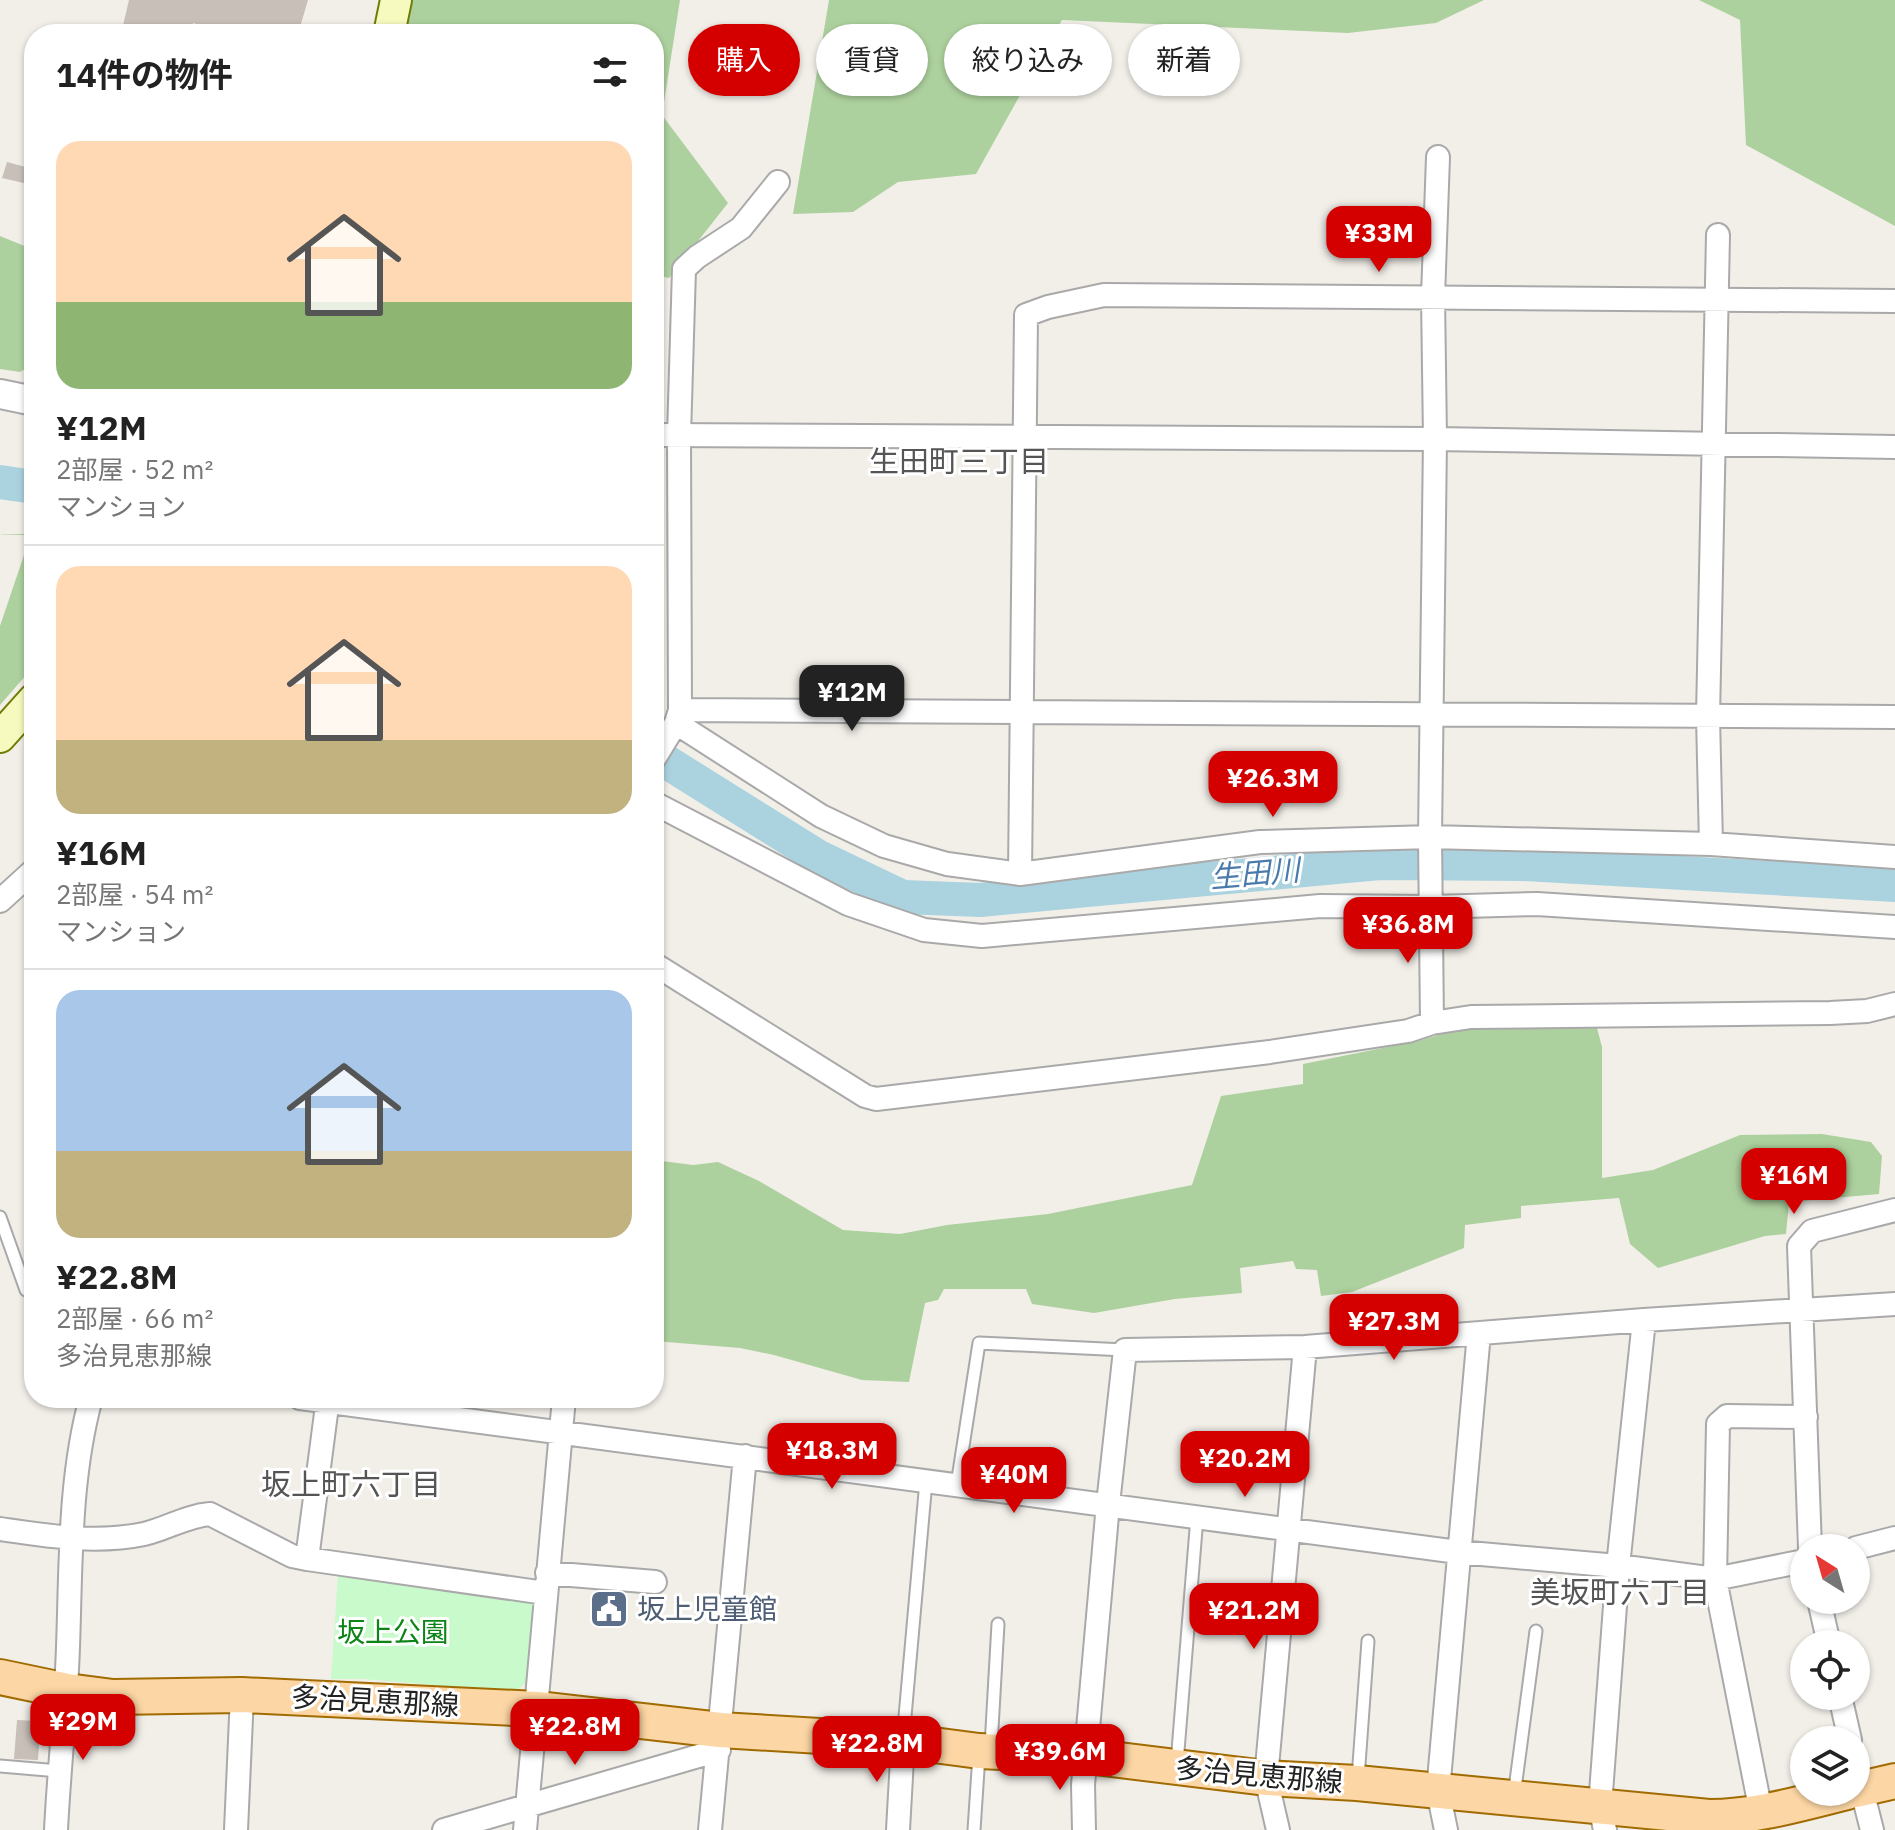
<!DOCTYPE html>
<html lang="ja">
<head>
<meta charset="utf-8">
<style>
  body { margin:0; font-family:"IBM Plex Sans","Noto Sans JP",sans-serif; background:#f2f2f2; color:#222; height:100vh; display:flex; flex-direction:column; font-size:30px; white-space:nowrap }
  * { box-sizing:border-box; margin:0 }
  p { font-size:26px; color:#767676 }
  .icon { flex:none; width:44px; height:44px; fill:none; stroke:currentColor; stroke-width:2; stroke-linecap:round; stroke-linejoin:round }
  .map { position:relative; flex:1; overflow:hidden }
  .sheet { position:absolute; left:24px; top:24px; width:640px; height:1384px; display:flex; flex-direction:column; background:#fff; border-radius:32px; box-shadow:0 2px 6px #0004 }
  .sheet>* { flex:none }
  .hud { position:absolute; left:688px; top:24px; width:760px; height:72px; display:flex; gap:16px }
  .needle { width:52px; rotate:323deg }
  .fabs { position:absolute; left:1790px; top:1534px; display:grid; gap:16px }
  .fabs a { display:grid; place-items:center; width:80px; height:80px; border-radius:50%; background:#fff; box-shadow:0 2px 6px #0004; font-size:40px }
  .price { position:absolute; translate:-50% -68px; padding:0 18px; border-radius:16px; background:#d40000; color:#fff; font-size:26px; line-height:52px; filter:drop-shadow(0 2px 4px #0008) }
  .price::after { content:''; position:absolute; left:50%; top:48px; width:24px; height:18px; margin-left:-12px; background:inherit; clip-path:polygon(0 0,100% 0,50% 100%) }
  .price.selected { background:#222; color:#fff }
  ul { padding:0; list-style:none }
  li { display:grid; align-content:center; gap:16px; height:424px; padding:0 32px }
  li+li { border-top:2px solid #e0e0e0 }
  li span { display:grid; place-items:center; height:248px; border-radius:24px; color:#555 }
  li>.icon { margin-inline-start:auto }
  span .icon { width:144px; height:144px; fill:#fffc; stroke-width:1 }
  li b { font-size:34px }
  h2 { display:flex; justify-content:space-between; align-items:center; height:96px; padding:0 32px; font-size:34px }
  .pill { padding:0 28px; border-radius:36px; background:#fff; box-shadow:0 2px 6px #0004; font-size:28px; line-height:72px }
  .pill.selected { background:#d40000; color:#fff }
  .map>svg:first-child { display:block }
  .forest { fill:#add19e }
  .park { fill:#c8facc }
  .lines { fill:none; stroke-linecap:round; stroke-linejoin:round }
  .river { stroke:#aad3df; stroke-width:34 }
  .building { fill:#c7bfb8 }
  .service-casing { stroke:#a9a9a9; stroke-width:15 }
  .minor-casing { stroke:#a9a9a9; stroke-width:26 }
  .tertiary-casing { stroke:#a9a9a9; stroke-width:32 }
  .secondary-casing { stroke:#707d05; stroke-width:34 }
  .primary-casing { stroke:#a06b00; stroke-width:38 }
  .service { stroke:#fff; stroke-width:11 }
  .minor { stroke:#fff; stroke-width:22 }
  .tertiary { stroke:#fff; stroke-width:28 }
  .secondary { stroke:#f7fabf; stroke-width:30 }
  .primary { stroke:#fcd6a4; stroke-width:34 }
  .labels { text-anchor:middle; stroke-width:6; stroke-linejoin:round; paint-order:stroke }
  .service-label { font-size:28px; fill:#4e5e75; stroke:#fff; text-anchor:start }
  .park-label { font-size:28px; fill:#0c8416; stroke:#fff }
  .street-label { font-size:28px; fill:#222; stroke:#fff }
  .neighbourhood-label { font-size:30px; fill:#555; stroke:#fff }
  .water-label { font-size:30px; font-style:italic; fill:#4a7aab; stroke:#fff }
</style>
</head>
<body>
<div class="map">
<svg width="1895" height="1830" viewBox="0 0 1895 1830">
  <rect width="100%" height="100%" fill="#f2efe9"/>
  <!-- forest -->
  <path class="forest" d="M412 0H680L662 115 728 203 669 278 654 275V34H406Z
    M829 0H1484L1436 23 1348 33 1062 20 976 174 898 182 853 212 793 214Z
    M1699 0H1895V226L1746 145 1740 20Z
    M0 236 32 249 34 364 20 372 0 369Z
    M0 534 34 535V666L0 705V626L24 555V534Z
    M1464 1027 1597 1028 1602 1047V1178L1653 1170 1740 1135 1822 1134 1871 1142 1882 1156 1879 1194 1789 1202 1786 1234 1765 1236 1658 1268 1630 1244 1619 1198 1521 1206V1218L1465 1225 1464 1248 1352 1292 1321 1296 1317 1270 1296 1269 1293 1261 1240 1268 1242 1293 1175 1299 1094 1313 1032 1304 1026 1289H944L938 1300 925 1303 909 1382 862 1380 774 1355 740 1348 654 1341V1236L663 1221 654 1212V1160L693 1165 718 1162 759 1181 843 1230 900 1234 947 1225 1048 1214 1192 1185 1221 1096 1303 1084V1064L1422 1040Z"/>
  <!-- park -->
  <path class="park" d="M338 1574 536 1602 533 1677 515 1692 363 1679H331Z"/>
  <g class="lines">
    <!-- river -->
    <path class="river" d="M0 482 34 487
      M654 754 817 856 903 897 980 900 1380 863 1523 864 1895 885"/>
  </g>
  <!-- building -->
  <path class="building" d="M129 0H308L298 34H233L193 23 192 34H121Z
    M7 162 33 169 28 184 2 178Z
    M17 1720 38 1721 37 1731H40L38 1760 14 1759Z"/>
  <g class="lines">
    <defs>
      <path id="service" d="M0 1217 26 1290 34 1295
        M957 1485 979 1343 1125 1350
        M903 1739 926 1481
        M991 1746 998 1624
        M1177 1763 1197 1517
        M0 1766 59 1771
        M1358 1778 1368 1641
        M1514 1796 1536 1631
        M974 1830 979 1755"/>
      <path id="minor" d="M654 435 1435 439 1895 447
        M680 710 1895 717
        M676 723 821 816 884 846 947 864 1020 874 1260 842 1430 837 1711 844 1895 857
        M654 759 676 723 680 710 679 436 684 269 697 257 741 228 778 182
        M654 803 848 904 924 930 982 936 1320 906 1431 907 1537 904 1895 927
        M1711 844 1708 717 1718 235
        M1020 874 1026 315 1048 307 1104 295 1895 301
        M0 901 34 870
        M654 964 865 1096 876 1099 1270 1052 1408 1031 1432 1023 1471 1017 1830 1013 1867 1011 1895 1004
        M1432 1023 1430 837 1435 439 1433 297 1438 157
        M300 1398 1458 1552 1618 1566 1715 1579 1804 1561
        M0 1529C48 1536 96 1544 144 1534 166 1529 186 1516 210 1514L292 1556 307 1559 545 1593
        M1810 1548 1799 1246 1812 1231 1895 1210
        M1856 1548 1895 1538
        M307 1559 328 1398
        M547 1573 655 1582
        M1819 1600 1829 1644
        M1840 1696 1850 1740
        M1856 1767 1872 1830
        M1761 1812 1715 1579 1718 1424 1727 1416 1806 1417
        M56 1830C59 1769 66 1708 68 1647 71 1564 69 1478 91 1398
        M236 1830 242 1695
        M444 1830 719 1750
        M525 1830 564 1398
        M710 1830 745 1456
        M898 1830 903 1741
        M1084 1830 1083 1785 1108 1504 1125 1350 1305 1347 1644 1320 1895 1304
        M1278 1830 1266 1778 1305 1347
        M1446 1830 1438 1791 1479 1333
        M1605 1830 1600 1806 1618 1566 1644 1320"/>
      <path id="tertiary" d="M0 394 34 401"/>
      <path id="secondary" d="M389 34 396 0
        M0 737 34 699"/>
      <path id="primary" d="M0 1677 67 1691 113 1697 242 1695 537 1709 720 1730 903 1741 979 1751 1087 1756 1266 1778 1357 1783 1709 1817C1756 1817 1802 1803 1847 1792
        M1856 1790 1895 1781"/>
    </defs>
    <!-- service casing -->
    <use href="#service" class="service-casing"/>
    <!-- minor casing -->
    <use href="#minor" class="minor-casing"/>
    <!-- tertiary casing -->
    <use href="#tertiary" class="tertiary-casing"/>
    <!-- secondary casing -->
    <use href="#secondary" class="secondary-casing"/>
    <!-- primary casing -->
    <use href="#primary" class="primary-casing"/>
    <!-- service -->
    <use href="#service" class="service"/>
    <!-- minor -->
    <use href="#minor" class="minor"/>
    <!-- tertiary -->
    <use href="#tertiary" class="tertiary"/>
    <!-- secondary -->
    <use href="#secondary" class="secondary"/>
    <!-- primary -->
    <use href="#primary" class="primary"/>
  </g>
  <!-- icons -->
  <defs>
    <symbol id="civic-square" viewBox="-11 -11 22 22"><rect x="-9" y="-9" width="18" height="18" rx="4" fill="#5c6f8a" stroke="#fff"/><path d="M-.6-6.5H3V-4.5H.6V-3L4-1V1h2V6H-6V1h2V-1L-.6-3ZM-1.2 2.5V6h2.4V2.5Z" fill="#fff"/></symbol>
  </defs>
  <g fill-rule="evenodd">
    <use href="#civic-square" x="587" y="1587" width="44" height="44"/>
  </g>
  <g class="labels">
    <!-- service labels -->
    <g class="service-label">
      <text x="637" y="1619">坂上児童館</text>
    </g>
    <!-- park labels -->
    <g class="park-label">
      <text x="393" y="1642">坂上公園</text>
    </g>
    <!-- street labels -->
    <g class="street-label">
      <text transform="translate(375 1701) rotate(3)" y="10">多治見恵那線</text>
      <text transform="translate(1259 1775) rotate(5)" y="10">多治見恵那線</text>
    </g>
    <!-- neighbourhood labels -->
    <g class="neighbourhood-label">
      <text x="959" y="472">生田町三丁目</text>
      <text x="351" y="1495">坂上町六丁目</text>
      <text x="1620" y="1603">美坂町六丁目</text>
    </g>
    <!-- water labels -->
    <g class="water-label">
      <text transform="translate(1255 874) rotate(-5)" y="10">生田川</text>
    </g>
  </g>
</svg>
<div class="fabs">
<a><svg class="needle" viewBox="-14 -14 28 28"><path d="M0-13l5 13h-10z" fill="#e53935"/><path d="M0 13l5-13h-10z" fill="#767676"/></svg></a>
<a><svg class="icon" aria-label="locate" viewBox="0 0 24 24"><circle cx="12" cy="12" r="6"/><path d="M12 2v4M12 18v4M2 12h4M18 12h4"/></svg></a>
<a><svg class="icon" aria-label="layers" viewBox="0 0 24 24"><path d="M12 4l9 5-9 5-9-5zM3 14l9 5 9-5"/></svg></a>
</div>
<b class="price" style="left:1379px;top:274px">¥33M</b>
<b class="price selected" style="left:852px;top:733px">¥12M</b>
<b class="price" style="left:1273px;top:819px">¥26.3M</b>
<b class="price" style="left:1408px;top:965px">¥36.8M</b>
<b class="price" style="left:1794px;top:1216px">¥16M</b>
<b class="price" style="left:1394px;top:1362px">¥27.3M</b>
<b class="price" style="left:832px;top:1491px">¥18.3M</b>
<b class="price" style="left:1245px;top:1499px">¥20.2M</b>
<b class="price" style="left:1014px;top:1515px">¥40M</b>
<b class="price" style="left:1254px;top:1651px">¥21.2M</b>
<b class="price" style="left:83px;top:1762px">¥29M</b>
<b class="price" style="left:575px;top:1767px">¥22.8M</b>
<b class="price" style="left:877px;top:1784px">¥22.8M</b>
<b class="price" style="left:1060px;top:1792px">¥39.6M</b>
<div class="hud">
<a class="pill selected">購入</a>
<a class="pill">賃貸</a>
<a class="pill">絞り込み</a>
<a class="pill">新着</a>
</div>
<section class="sheet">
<h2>14件の物件<svg class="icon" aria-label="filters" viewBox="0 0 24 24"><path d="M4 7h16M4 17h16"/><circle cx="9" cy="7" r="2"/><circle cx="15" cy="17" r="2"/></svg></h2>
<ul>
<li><span style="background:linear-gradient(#ffd9b3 65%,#8fb573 0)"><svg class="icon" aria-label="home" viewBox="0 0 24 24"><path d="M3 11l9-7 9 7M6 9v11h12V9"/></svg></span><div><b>¥12M</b><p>2部屋 · 52 m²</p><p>マンション</p></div></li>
<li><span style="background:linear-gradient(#ffd9b3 70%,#c2b280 0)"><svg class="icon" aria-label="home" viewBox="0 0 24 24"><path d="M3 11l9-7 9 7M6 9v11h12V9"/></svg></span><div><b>¥16M</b><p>2部屋 · 54 m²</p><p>マンション</p></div></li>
<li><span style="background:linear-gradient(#a9c7e8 65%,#c2b280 0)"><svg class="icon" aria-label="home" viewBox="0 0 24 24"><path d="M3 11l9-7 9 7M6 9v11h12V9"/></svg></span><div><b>¥22.8M</b><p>2部屋 · 66 m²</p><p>多治見恵那線</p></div></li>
</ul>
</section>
</div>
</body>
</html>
